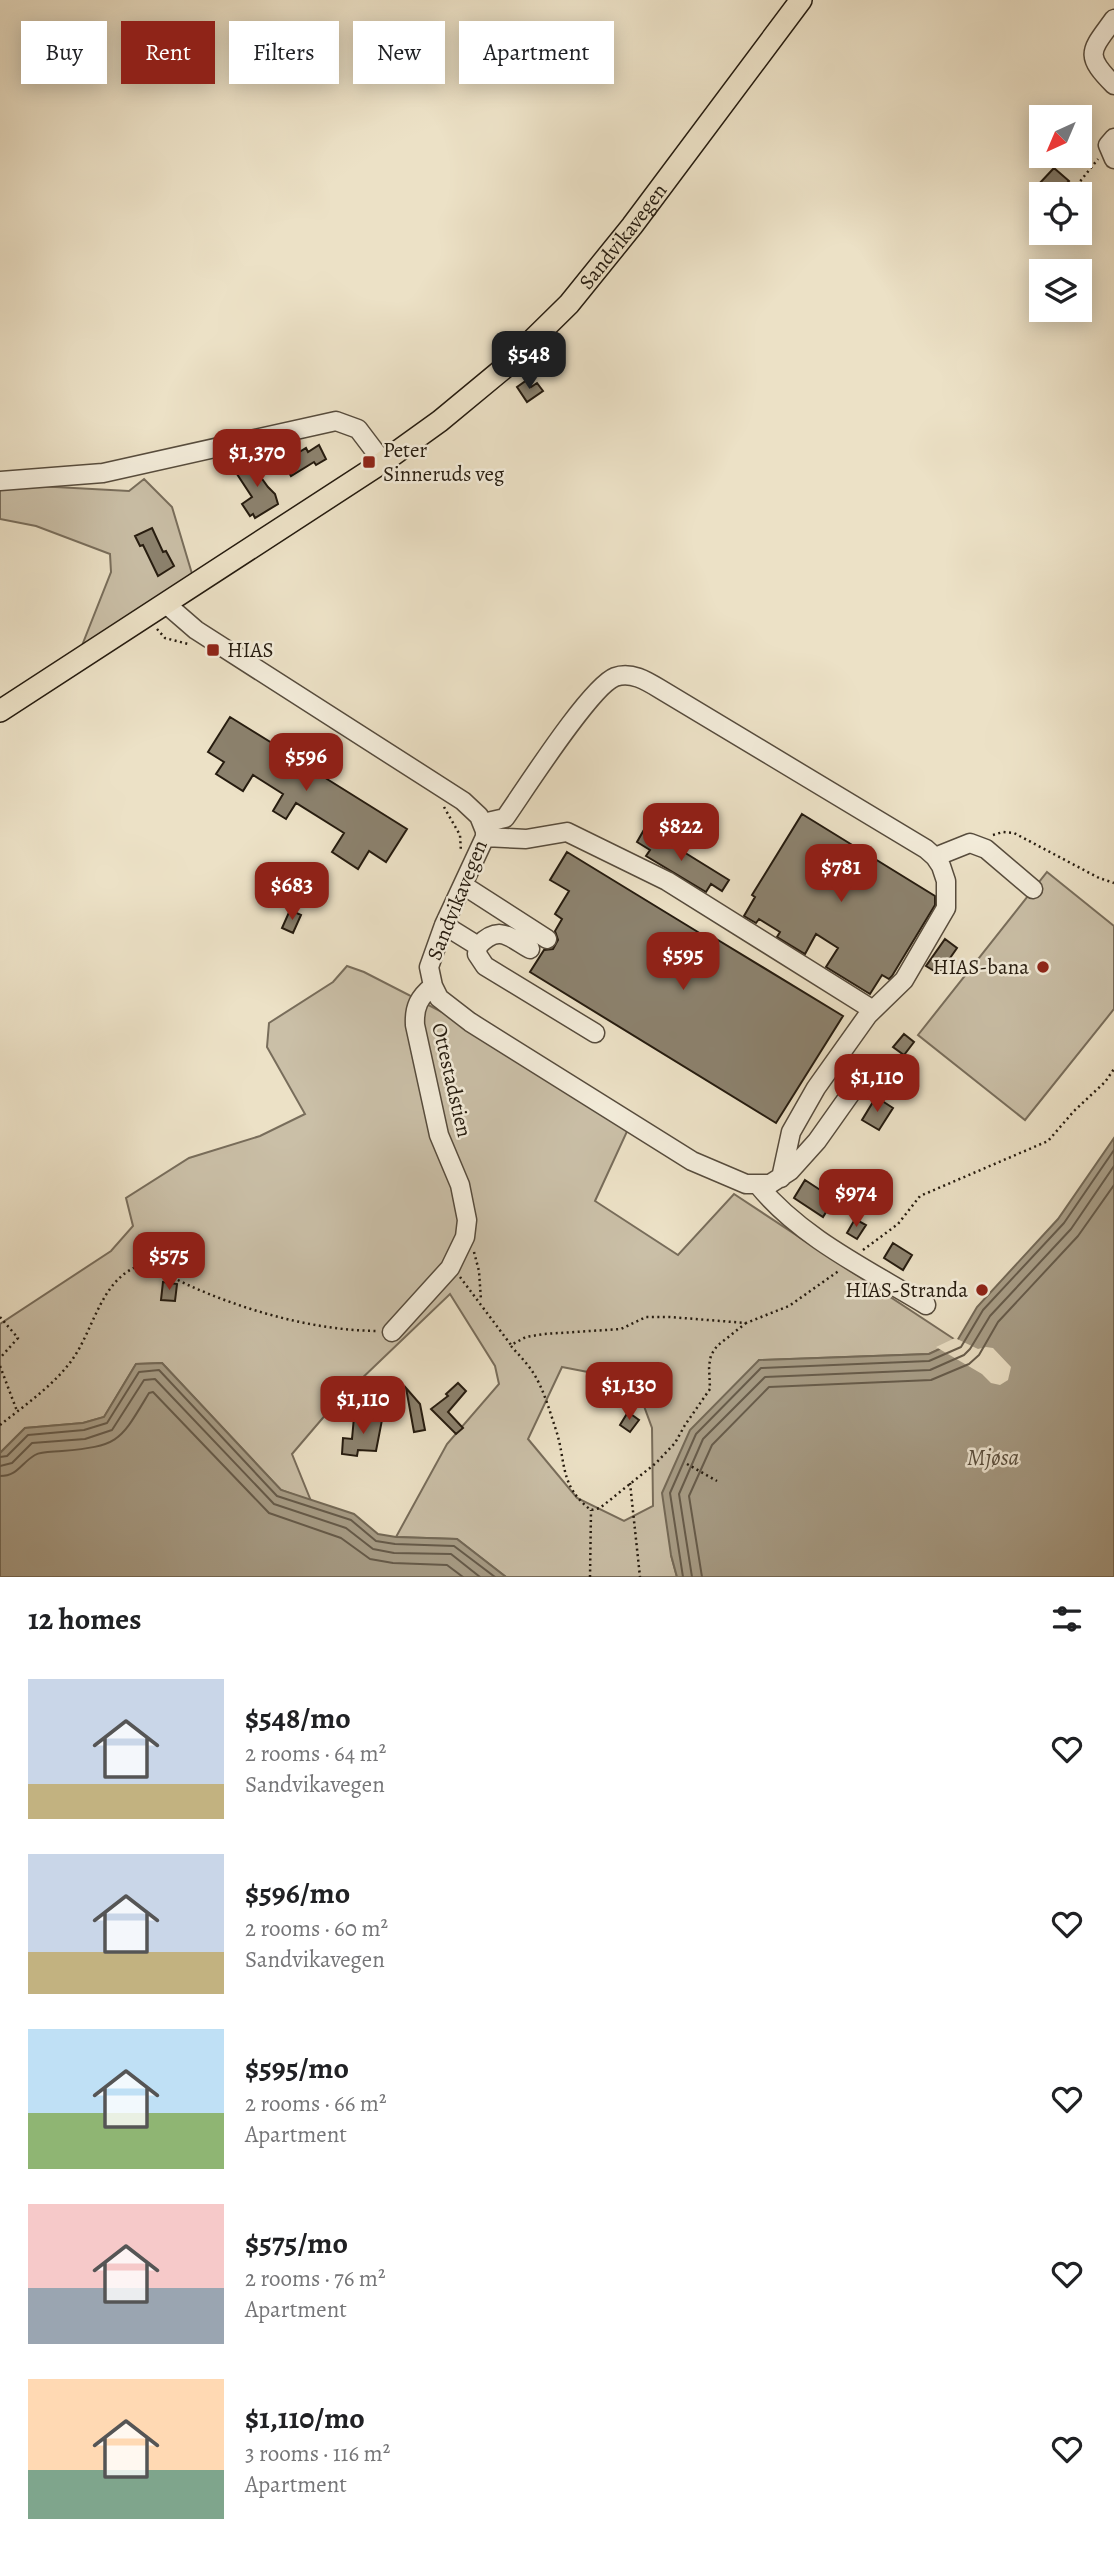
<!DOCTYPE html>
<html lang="en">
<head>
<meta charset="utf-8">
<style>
  body { margin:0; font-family:Alegreya,serif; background:#f6f6f6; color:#202124; height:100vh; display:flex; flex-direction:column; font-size:26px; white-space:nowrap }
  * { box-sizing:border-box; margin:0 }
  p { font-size:23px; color:#757577 }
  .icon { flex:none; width:38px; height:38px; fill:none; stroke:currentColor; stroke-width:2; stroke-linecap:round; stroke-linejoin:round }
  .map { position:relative; height:1577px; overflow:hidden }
  .drawer { display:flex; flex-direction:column; background:#fff; flex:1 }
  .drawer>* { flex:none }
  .top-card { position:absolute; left:21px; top:21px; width:700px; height:63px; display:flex; gap:14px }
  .needle { width:46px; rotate:224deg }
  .tools { position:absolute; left:1029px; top:105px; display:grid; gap:14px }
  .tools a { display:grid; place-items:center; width:63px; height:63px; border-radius:0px; background:#fff; box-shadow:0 4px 18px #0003; font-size:35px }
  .price { position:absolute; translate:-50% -60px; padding:0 16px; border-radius:14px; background:#8f2418; color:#fff; font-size:23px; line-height:46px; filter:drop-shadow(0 2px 4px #0008) }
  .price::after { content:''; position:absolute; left:50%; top:42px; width:21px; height:16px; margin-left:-10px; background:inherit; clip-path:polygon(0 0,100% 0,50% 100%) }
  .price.selected { background:#222; color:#fff }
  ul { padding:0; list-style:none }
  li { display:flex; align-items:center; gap:21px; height:175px; padding:0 28px }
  li span { display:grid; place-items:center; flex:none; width:196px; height:140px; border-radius:0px; color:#555 }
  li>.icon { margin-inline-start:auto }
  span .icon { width:84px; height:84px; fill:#fffc; stroke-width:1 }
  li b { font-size:30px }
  h2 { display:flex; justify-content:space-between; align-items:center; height:84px; padding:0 28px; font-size:30px }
  .pill { padding:0 24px; border-radius:0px; background:#fff; box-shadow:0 4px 18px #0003; font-size:24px; line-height:63px }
  .pill.selected { background:#8f2418; color:#fff }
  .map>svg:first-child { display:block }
  .green { fill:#cabfa7; stroke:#786d5b; stroke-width:2; fill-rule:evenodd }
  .water { fill:#a89e88; stroke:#746a58; stroke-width:2 }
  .pier { fill:#ece1c6 }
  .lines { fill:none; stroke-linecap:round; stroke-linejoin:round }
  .shore { stroke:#665c4c; stroke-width:2 }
  .building { fill:#8c826e; stroke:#251b0f; stroke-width:2 }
  .minor-casing { stroke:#574c3d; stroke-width:21 }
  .major-casing { stroke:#251b0f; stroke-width:24 }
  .path { stroke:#251b0f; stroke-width:2.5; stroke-dasharray:2 3.5; stroke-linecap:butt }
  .minor { stroke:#f3ecda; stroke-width:18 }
  .major { stroke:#ece1c6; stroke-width:21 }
  .poi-dot { fill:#8f2418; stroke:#f3ecda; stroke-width:2.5 }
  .labels { text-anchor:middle; stroke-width:5; stroke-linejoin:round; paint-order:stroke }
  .street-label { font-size:21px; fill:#251b0f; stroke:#f3ecda }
  .poi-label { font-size:21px; fill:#251b0f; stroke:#f3ecda; text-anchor:start }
  .water-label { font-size:23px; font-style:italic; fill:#594f3f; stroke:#f3ecda }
</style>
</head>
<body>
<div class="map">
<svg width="1114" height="1577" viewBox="0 0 1114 1577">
  <rect width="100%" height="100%" fill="#ece1c6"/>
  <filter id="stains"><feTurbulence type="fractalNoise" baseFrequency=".00286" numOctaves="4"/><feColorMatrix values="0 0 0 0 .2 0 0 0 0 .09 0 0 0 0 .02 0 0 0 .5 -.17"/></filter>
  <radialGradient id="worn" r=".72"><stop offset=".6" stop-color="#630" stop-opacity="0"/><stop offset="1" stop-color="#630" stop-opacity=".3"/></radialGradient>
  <!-- green -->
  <path class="green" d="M144 479 172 507 193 577 103 643H83L111 572 110 554 36 526 0 519V484L129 491Z
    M1047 872 1114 926V1009L1025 1120 918 1035Z
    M347 966 364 972 477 1030 630 1125 595 1201 678 1255 734 1194 957 1341 929 1354 759 1360 671 1555 677 1577H506L457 1539 396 1537 447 1444 499 1384 495 1366 450 1294 333 1406 292 1454 311 1501 281 1490 162 1363 136 1364 104 1417 83 1423 25 1428 0 1453V1324L111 1251 133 1226 126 1198 189 1158 260 1136 305 1114 267 1047 269 1023 333 982ZM562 1367 593 1373 641 1398 652 1428 653 1506 624 1521 577 1498 528 1439Z"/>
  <!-- water -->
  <path class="water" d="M1114 1138V1577H677L671 1555 662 1493 690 1430 759 1360 929 1354 957 1341 977 1307 1058 1219Z
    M162 1363 281 1490 354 1514 378 1534 396 1537 457 1539 506 1577H0V1453L25 1428 83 1423 104 1417 136 1364Z"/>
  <!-- pier -->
  <path class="pier" d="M955 1338 978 1349 986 1347 993 1348 1011 1367 1008 1380 1000 1385 991 1383 982 1374 936 1347Z"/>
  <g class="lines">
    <!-- shore -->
    <path class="shore" d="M0 1457 7 1456 28 1435 84 1430 107 1423 139 1372 159 1370 277 1496 351 1520 376 1541 395 1544 454 1546 495 1577
      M0 1466 12 1463 32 1443 85 1439 112 1430 144 1380 155 1379 274 1504 346 1528 373 1549 394 1553 451 1554 480 1577
      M0 1476C18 1476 21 1463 35 1455 42 1451 54 1452 62 1451 120 1446 120 1441 149 1393L153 1392 269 1513 341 1538 370 1559 393 1563 447 1565 463 1577
      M683 1577 670 1493 696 1434 761 1368 929 1361 961 1347 983 1310 1064 1223 1114 1150
      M692 1577 679 1494 703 1439 765 1377 930 1370 964 1355 970 1349 990 1316 1071 1229 1114 1166
      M702 1577 689 1496 712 1445 769 1387 931 1380 969 1364 979 1355 998 1322 1078 1236 1114 1185"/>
  </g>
  <!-- building -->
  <path class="building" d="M1054 168 1069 181 1056 194H1047L1038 185Z
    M527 380 531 387 537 383 543 391 527 402 517 387Z
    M319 445 326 459 316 465 314 462 291 476 283 462 306 448 308 452Z
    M259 459 267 471 260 476 268 487 275 494 278 504 255 518 253 514 250 516 242 504 252 497 235 471 253 460 254 462Z
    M152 528 163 552 166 551 174 566 158 576 143 545 140 546 135 536Z
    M230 717 306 764 308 761 322 769 319 774 407 829 386 862 369 851 358 869 332 852 344 833 296 803 286 819 273 811 283 794 253 775 243 791 216 774 224 762 208 752Z
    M802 814 935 896V905L892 976 889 979 882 975 870 994 826 967 838 948 816 934 805 954 777 937 780 932 759 919 756 923 744 916 755 897 752 895Z
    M645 828 729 880 722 891 711 884 706 892 646 856 650 850 637 842Z
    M567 852 711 940 713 937 843 1016 776 1123 530 972 544 950 553 949 558 940 555 931 562 919 555 914 569 891 550 880Z
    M290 910 301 915 293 933 282 928Z
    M945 939 957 948 939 974 926 966Z
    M904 1034 914 1042 904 1055 893 1047Z
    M876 1097 893 1108 879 1130 862 1120Z
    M805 1180 834 1199 823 1217 794 1198Z
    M855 1219 866 1225 857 1239 847 1233Z
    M893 1243 912 1255 903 1270 884 1258Z
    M163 1282 177 1284 175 1301 161 1300Z
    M458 1383 466 1391 448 1412 463 1428 456 1434 431 1409 448 1396 446 1394Z
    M406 1388 420 1404 425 1430 414 1432Z
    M628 1412 639 1420 630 1432 620 1425Z
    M354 1417 382 1420 376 1451 358 1450 357 1456 342 1454 343 1438 352 1439Z"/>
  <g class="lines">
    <defs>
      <path id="minor" d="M1114 19C1091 51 1083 54 1114 85
        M1114 138 1108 145 1114 159
        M0 481 103 473 336 421 358 429 383 462
        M166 604 196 630 463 801 479 816 485 831V837L444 925 429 967 433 986 439 998 470 1022 692 1161 746 1184H770L790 1171 817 1141 868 1069
        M483 823 505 818C524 791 590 687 615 677 631 671 647 681 660 689L926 849 935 857 970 843 986 849 1033 889
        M485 837 526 839 567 832 667 881 873 1010
        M463 885 547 939
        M444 925 478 946 477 954 485 966 595 1033
        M478 946C499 924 509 937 530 949
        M781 1178 791 1132 816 1088 868 1015 904 980 946 908V881L941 866 935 857
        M758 1185C801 1238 869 1270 926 1305
        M392 1332 450 1268 465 1237 467 1220 460 1185 439 1135 415 1025C414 1007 419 997 433 986"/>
      <g id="major">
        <path id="s1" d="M0 711 383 462 440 421 504 368 569 304 632 226 801 0"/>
      </g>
    </defs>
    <!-- minor casing -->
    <use href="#minor" class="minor-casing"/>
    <!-- major casing -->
    <use href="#major" class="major-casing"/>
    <!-- path -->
    <path class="path" d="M1070 194 1098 159
      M157 629 165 638 188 644
      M444 807 460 835 461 852
      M993 835 1003 832 1014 833 1099 878 1114 883
      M863 1250 898 1224 920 1196 1048 1141 1074 1111 1105 1082 1114 1069
      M474 1252 479 1271 481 1300
      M460 1277 511 1345 526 1337 544 1334 621 1329 646 1317H670L746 1323 789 1306 840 1270
      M0 1317 18 1338 0 1358
      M511 1346C518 1354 526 1362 532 1371 543 1387 549 1409 555 1427 567 1461 558 1485 591 1510L600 1508 656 1463 675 1443 685 1425 710 1389 709 1366 711 1355 717 1346 746 1323
      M0 1366 17 1411
      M0 1425C25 1405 53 1386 72 1360 95 1328 101 1276 144 1264 160 1270 173 1278 188 1285 246 1311 313 1330 376 1331
      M687 1464 717 1481
      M630 1483 640 1577
      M590 1577 591 1510"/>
    <!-- minor -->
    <use href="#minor" class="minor"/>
    <!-- major -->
    <use href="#major" class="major"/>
  </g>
  <!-- markers -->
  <g class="poi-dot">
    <rect x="362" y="455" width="14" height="14" rx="3.5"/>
    <rect x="206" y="643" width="14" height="14" rx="3.5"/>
    <circle cx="1043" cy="967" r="7"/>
    <circle cx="982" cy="1290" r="7"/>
  </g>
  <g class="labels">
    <!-- street labels -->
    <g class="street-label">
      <text dy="7" stroke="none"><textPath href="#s1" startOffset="788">Sandvikavegen</textPath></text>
      <text transform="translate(457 900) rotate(-68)" y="7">Sandvikavegen</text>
      <text transform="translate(452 1080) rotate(77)" y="7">Ottestadstien</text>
    </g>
    <!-- poi labels -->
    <g class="poi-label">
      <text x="383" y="457">Peter<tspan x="383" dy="24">Sinneruds veg</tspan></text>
      <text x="227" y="657">HIAS</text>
      <text x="1029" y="974" text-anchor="end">HIAS-bana</text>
      <text x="968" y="1297" text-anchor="end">HIAS-Stranda</text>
    </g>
    <!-- water labels -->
    <g class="water-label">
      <text x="993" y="1465">Mjøsa</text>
    </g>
  </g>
  <rect width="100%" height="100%" filter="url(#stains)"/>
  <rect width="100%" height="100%" fill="url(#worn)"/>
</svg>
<div class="tools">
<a><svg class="needle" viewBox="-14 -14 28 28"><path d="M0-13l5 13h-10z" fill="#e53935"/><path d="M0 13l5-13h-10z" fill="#757577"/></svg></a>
<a><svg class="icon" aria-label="locate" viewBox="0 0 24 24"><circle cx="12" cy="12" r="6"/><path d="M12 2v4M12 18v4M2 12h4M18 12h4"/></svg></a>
<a><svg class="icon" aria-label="layers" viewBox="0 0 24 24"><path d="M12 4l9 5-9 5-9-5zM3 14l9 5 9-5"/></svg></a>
</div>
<b class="price selected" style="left:529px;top:391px">$548</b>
<b class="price" style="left:257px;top:489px">$1,370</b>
<b class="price" style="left:306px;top:793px">$596</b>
<b class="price" style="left:681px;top:863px">$822</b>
<b class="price" style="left:841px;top:904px">$781</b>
<b class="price" style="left:292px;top:922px">$683</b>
<b class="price" style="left:683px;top:992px">$595</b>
<b class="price" style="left:877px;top:1114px">$1,110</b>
<b class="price" style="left:856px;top:1229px">$974</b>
<b class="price" style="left:169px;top:1292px">$575</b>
<b class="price" style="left:629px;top:1422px">$1,130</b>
<b class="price" style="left:363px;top:1436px">$1,110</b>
<div class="top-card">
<a class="pill">Buy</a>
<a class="pill selected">Rent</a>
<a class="pill">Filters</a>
<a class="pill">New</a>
<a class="pill">Apartment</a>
</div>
</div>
<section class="drawer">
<h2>12 homes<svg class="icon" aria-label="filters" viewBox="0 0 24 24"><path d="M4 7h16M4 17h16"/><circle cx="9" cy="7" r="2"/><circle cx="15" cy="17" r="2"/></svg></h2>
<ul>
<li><span style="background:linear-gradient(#c9d6e8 75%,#c2b280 0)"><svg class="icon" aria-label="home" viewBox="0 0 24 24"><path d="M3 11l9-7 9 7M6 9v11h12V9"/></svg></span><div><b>$548/mo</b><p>2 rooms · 64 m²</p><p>Sandvikavegen</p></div><svg class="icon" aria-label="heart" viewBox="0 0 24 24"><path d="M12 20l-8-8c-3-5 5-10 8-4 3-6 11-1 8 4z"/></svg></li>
<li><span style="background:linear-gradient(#c9d6e8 70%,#c2b280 0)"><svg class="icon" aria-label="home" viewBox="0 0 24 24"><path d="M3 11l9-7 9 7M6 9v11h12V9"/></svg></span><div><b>$596/mo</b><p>2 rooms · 60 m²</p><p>Sandvikavegen</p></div><svg class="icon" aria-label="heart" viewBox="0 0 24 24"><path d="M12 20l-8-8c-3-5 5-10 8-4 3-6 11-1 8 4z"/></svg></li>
<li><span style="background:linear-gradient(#bfe0f5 60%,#8fb573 0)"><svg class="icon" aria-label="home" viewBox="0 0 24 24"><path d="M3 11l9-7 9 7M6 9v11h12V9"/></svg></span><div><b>$595/mo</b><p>2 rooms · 66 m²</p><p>Apartment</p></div><svg class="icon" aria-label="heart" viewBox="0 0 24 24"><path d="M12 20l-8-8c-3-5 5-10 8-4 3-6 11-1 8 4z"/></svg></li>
<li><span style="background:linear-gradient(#f6c9c9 60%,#9aa5b1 0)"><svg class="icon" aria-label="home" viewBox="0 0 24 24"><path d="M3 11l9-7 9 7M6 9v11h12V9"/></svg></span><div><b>$575/mo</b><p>2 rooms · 76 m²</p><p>Apartment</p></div><svg class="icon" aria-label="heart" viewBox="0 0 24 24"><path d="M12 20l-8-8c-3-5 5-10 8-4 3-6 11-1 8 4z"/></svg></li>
<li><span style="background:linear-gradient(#ffd9b3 65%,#7fa58c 0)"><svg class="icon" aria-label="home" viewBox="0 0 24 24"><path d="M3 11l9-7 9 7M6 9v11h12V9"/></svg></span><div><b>$1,110/mo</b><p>3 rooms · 116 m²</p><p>Apartment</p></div><svg class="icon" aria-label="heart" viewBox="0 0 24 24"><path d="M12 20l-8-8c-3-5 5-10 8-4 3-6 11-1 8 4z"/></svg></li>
</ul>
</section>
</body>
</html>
